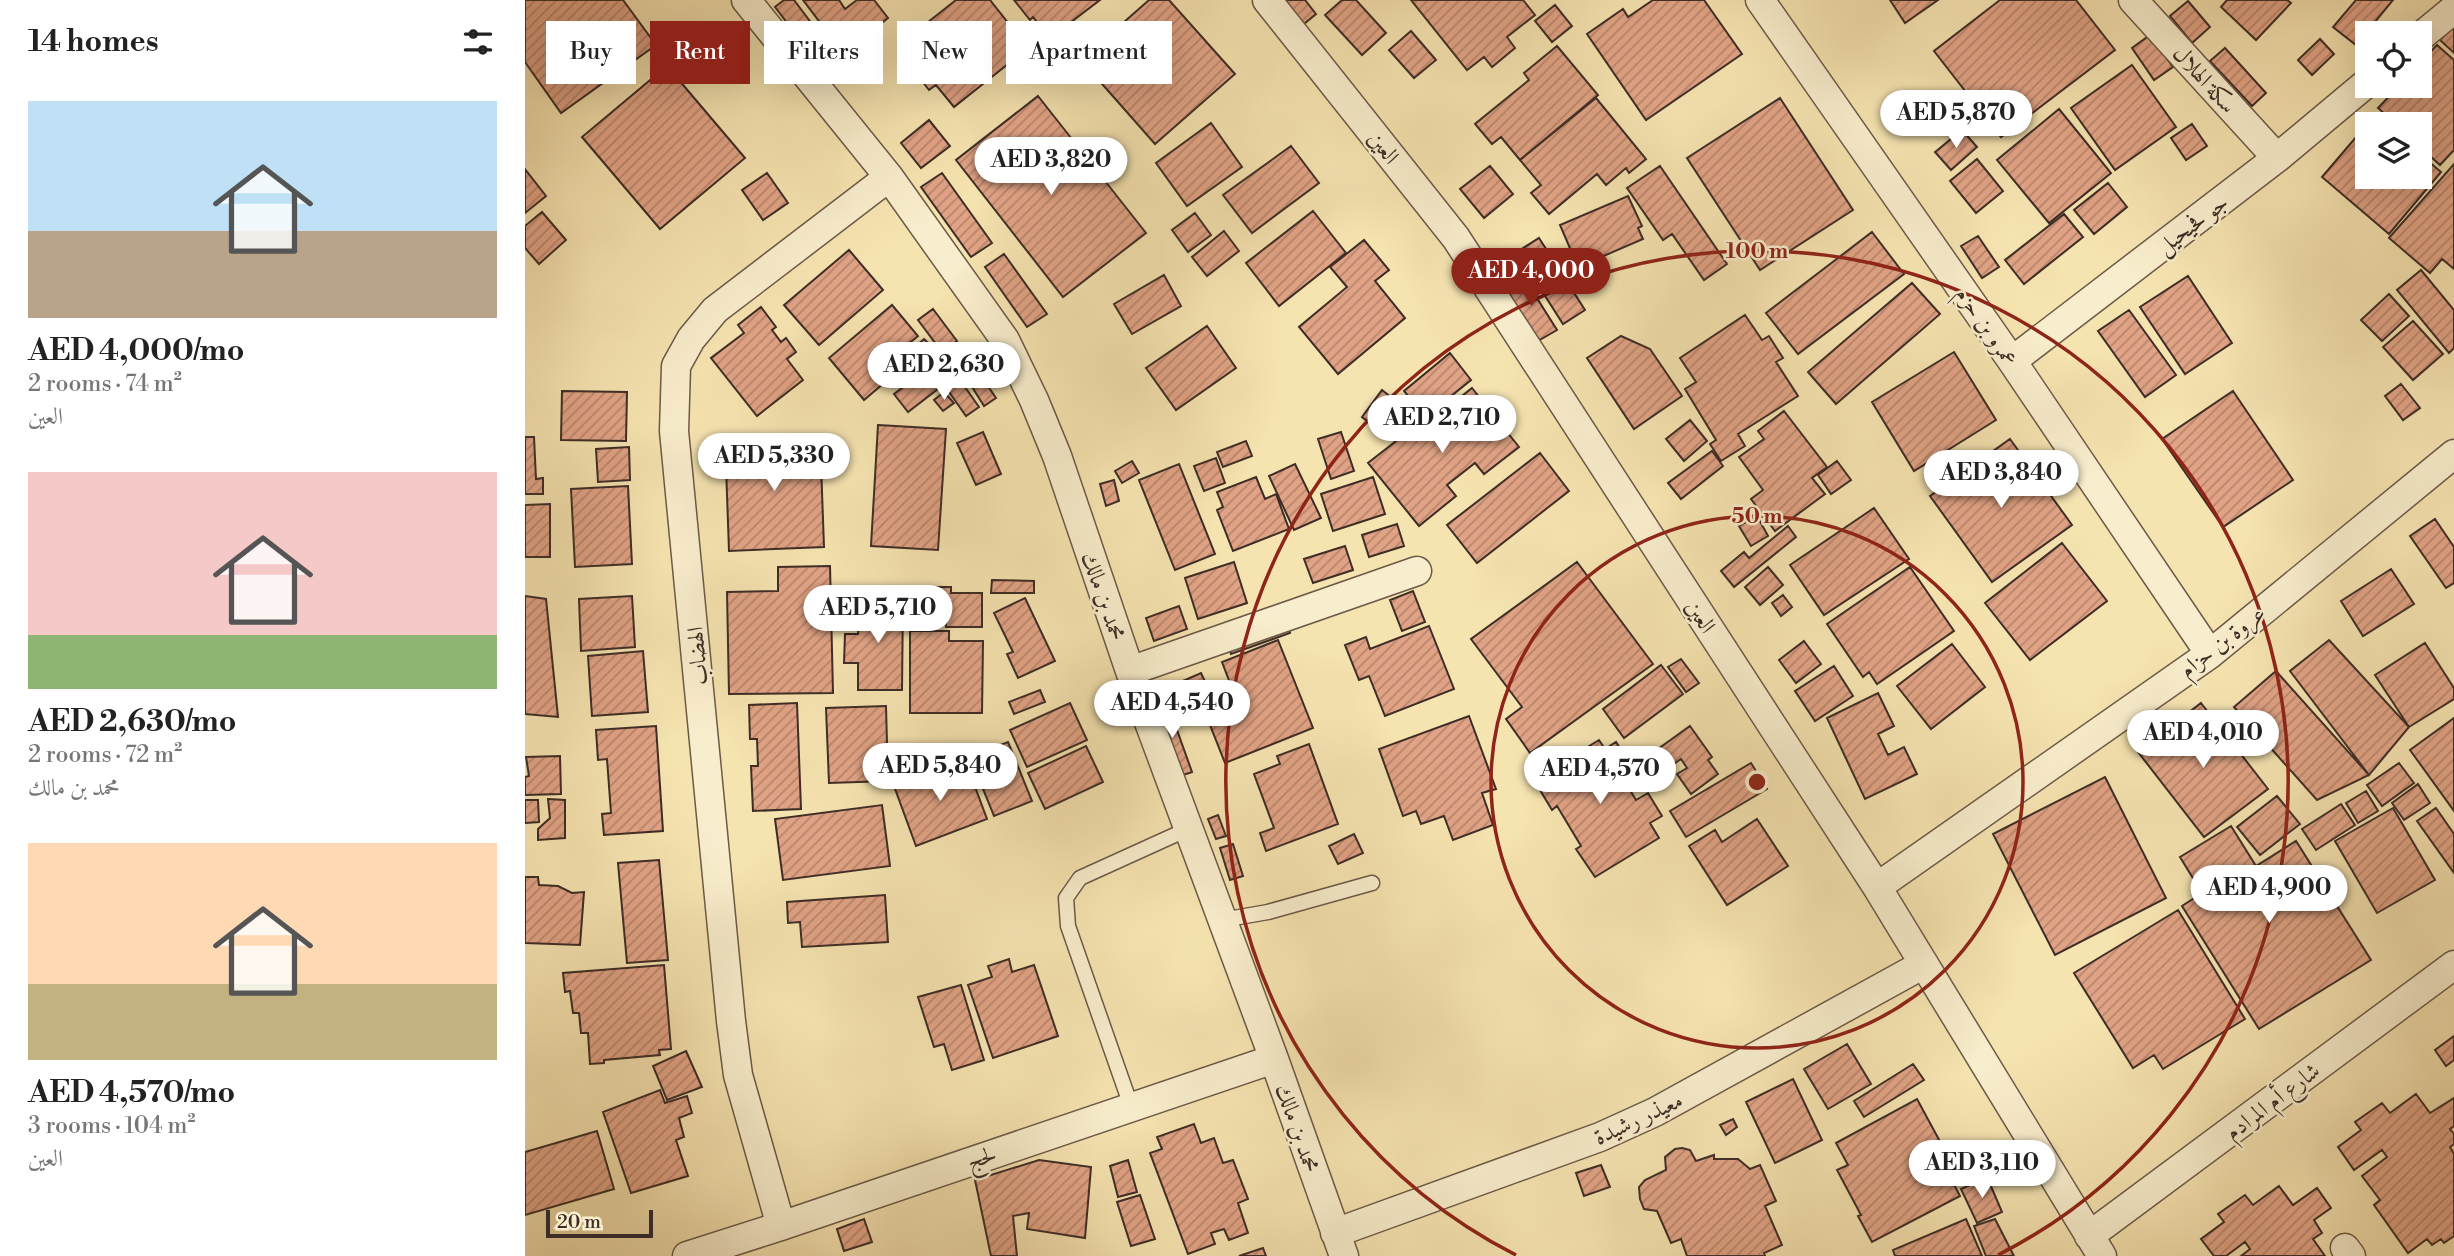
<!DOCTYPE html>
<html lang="en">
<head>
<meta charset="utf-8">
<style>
  body { margin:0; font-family:"Libre Bodoni",Amiri,serif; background:#f6f6f6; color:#222; height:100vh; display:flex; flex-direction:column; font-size:26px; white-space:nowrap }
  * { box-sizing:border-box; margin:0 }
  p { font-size:23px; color:#767676 }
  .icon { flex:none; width:38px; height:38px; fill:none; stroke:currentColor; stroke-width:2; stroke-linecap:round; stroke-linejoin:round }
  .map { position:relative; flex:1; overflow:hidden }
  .drawer { display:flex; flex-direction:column; background:#fff; width:525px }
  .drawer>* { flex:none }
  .banner { position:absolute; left:21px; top:21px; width:665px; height:63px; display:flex; gap:14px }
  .buttons { position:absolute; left:1830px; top:21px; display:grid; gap:14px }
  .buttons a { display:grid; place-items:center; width:77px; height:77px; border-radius:0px; background:#fff; box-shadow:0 7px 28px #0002; font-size:35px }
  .scale { position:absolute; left:21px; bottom:18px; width:107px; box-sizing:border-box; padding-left:7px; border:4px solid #3e2d26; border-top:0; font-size:19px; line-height:24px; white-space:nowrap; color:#3e2d26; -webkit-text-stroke:5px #f8edcc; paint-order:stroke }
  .price { position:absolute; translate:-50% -60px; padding:0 16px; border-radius:24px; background:#fff; color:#222; font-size:23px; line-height:46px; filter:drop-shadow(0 2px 4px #0008) }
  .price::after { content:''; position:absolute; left:50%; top:42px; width:21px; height:16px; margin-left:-10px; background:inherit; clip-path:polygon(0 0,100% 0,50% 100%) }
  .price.selected { background:#8f2418; color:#fff }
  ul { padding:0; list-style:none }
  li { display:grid; align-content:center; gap:14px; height:371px; padding:0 28px }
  li span { display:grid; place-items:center; height:217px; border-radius:0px; color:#555 }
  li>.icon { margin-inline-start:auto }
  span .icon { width:126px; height:126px; fill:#fffc; stroke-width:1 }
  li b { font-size:30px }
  h2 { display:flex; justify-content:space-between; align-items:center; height:84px; padding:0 28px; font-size:30px }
  .chip { padding:0 24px; border-radius:0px; background:#fff; box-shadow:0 7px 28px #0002; font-size:24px; line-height:63px }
  .chip.selected { background:#8f2418; color:#fff }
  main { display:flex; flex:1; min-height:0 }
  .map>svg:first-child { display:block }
  .building { fill:url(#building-hatch); stroke:#3e2d26; stroke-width:2 }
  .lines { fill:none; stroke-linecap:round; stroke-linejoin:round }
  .service-casing { stroke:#6c5a48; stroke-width:17 }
  .minor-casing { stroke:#6c5a48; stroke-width:31 }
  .service { stroke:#f8edcc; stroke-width:14 }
  .minor { stroke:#f8edcc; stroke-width:28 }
  .ring { fill:none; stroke:#8f2418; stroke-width:3.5 }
  .labels { text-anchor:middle; stroke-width:5; stroke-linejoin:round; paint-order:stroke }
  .street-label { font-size:23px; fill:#3e2d26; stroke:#f8edcc }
  .centre { fill:#8f2418; stroke:#f8edcc; stroke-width:3.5 }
  .ring-label { font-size:21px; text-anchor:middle; font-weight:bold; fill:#8f2418; stroke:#f8edcc; stroke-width:5; stroke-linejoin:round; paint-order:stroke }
</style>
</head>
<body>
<main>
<section class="drawer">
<h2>14 homes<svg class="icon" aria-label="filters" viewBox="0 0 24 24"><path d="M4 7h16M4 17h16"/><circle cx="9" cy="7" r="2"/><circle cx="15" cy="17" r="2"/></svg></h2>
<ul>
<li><span style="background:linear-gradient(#bfe0f5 60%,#b9a48a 0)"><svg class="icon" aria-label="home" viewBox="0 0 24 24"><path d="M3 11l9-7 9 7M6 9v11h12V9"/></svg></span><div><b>AED 4,000/mo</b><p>2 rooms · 74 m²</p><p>العين</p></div></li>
<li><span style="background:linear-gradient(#f6c9c9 75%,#8fb573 0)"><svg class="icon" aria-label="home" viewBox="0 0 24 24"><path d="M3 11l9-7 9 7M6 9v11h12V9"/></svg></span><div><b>AED 2,630/mo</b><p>2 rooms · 72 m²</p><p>محمد بن مالك</p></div></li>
<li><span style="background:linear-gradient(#ffd9b3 65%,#c2b280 0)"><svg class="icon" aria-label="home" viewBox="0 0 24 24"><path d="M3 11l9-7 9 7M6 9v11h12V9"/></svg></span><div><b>AED 4,570/mo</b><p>3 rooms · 104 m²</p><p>العين</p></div></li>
</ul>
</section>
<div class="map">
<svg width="1929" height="1256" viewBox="0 0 1929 1256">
  <defs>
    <pattern id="building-hatch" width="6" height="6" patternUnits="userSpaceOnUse" patternTransform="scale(1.75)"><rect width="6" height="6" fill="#e1a385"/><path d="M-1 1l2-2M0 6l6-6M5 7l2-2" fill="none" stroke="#b8856d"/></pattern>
  </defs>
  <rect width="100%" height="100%" fill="#f5e3b0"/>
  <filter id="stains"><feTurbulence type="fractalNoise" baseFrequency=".00286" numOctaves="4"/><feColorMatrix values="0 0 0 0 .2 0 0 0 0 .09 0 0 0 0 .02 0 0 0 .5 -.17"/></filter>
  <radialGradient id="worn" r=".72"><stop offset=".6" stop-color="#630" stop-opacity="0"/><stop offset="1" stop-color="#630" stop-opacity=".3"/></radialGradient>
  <!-- building -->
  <path class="building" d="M0 0H98L131 45 36 113 0 62Z
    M259 0H269L314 60 299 71 250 7Z
    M278 0H314L320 9 332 0H349L363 18 318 53Z
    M431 0H465L503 48 429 107 411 85 404 90 386 67 398 57 383 38Z
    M489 0H575L525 38 508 17 505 20Z
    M624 0H644L710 74 630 144 556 60Z
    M751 0H780L791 14 774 28Z
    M817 0H831L861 33 837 55 800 15Z
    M886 0H998L1010 15 982 37 990 48 967 67 959 57 942 70Z
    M1128 0H1179L1217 54 1121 120 1062 34 1098 9 1103 17Z
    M1365 0H1413L1380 23Z
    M1475 0H1551L1590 50 1476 137 1409 51Z
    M1702 0H1762L1766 3 1731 40 1696 7Z
    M1831 0H1868L1831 45 1808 27Z
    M1663 1 1685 27 1667 43 1645 16Z
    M1030 5 1047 26 1027 42 1010 21Z
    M1929 24V53L1915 40Z
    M886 31 911 60 889 78 864 50Z
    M1625 35 1648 67 1629 80 1607 48Z
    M1795 39 1809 54 1787 75 1773 60Z
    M1912 45 1929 60V150L1915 165 1895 147V124H1871L1853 108 1874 86H1895V63Z
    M1032 46 1073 95 995 160 976 137 967 144 950 124 1004 80 999 73Z
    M1700 48 1741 93 1727 106 1685 61Z
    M1607 65 1651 127 1590 170 1546 108Z
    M142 66 220 158 135 229 57 137Z
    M513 96 621 233 538 297 431 160Z
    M1071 98 1121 159 1104 173 1101 168 1081 185 1072 174 1024 214 1006 193 1016 185 995 160Z
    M1255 98 1328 210 1235 270 1162 158Z
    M1534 109 1586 173 1524 223 1472 160Z
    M1850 115 1860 124H1843V177H1895V154L1916 172 1864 234 1797 177Z
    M404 120 425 146 396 168 376 143Z
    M686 123 717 167 662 206 631 163Z
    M1667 124 1682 146 1661 160 1646 138Z
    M1437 130 1452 147 1426 170 1410 152Z
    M766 146 794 183 727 233 698 195Z
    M1452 159 1478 191 1451 213 1425 181Z
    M1929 164V269L1917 259 1905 273 1864 238Z
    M965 166 988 194 959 218 935 189Z
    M1135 166 1202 264 1179 280 1147 234 1138 240 1102 188Z
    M0 169 21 196 0 213Z
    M242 173 263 203 238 220 217 190Z
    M417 173 467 243 446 257 396 187Z
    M1583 183 1602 207 1569 234 1549 210Z
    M1103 196 1117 226 1113 228 1118 239 1053 267 1035 225Z
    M788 211 821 253 754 306 721 263Z
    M17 212 41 240 14 264 0 248V226Z
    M670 213 686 235 663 252 647 230Z
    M1539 214 1558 237 1499 284 1480 260Z
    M699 231 714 251 682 276 667 257Z
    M1347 232 1379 274 1273 354 1241 313Z
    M1453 236 1474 267 1457 278 1436 246Z
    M1014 238 1060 310 1038 324 992 252Z
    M839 240 864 270 850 281 880 318 813 374 774 327 822 287 805 267Z
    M324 250 358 290 294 345 259 305Z
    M479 254 522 314 502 327 460 267Z
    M1896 270 1929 310V348L1924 353 1872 290Z
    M639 275 656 306 607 334 589 304Z
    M998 276 1032 330 1013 341 979 287Z
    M1663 276 1707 343 1660 374 1615 307Z
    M1387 283 1415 314 1311 404 1283 372Z
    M1864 294 1884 316 1857 341 1836 320Z
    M367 305 393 336 368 356 378 367 339 400 304 358Z
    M236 307 251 327 247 330 256 342 261 338 271 352 262 359 278 380 232 416 186 358 219 333 213 325Z
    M408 309 432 341 417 352 393 320Z
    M1604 310 1651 375 1620 397 1573 331Z
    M1220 315 1237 340 1244 336 1258 358 1251 362 1273 396 1213 434 1220 446 1196 461 1185 444 1191 440 1160 389 1171 382 1155 358Z
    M1888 321 1918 354 1888 380 1858 347Z
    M682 326 711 368 651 410 621 368Z
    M1096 336 1125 349 1157 396 1109 429 1062 358Z
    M399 339 408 348 386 367 378 357Z
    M1429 352 1471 420 1389 471 1347 402Z
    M925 353 946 380 900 417 879 391Z
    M409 364 422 382 383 412 369 394Z
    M450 367 471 398 459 406 439 374Z
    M435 380 454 407 441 416 422 389Z
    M1876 384 1895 408 1878 420 1860 396Z
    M947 388 994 447 959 474 950 463 922 485 931 496 894 526 843 463 898 420 902 424Z
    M857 390 872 402 852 429 837 417Z
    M37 391 102 392 101 441 36 440Z
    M1708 391 1768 480 1698 527 1637 439Z
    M419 392 429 403 418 411 409 400Z
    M1259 411 1302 467 1287 478 1300 494 1250 531 1226 499 1238 490 1214 457 1239 439 1233 431Z
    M1165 420 1182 441 1159 461 1141 439Z
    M353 425 421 429 413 550 346 546Z
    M458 432 476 474 451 485 432 443Z
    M816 432 829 471 806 479 793 439Z
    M295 436 299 547 204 551 200 439Z
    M0 437H9L11 479 18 478V494H0Z
    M1485 439 1547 525 1467 582 1405 496Z
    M721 441 727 456 698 467 692 452Z
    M104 447 105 480 73 482 71 449Z
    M1187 451 1198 466 1156 499 1143 483Z
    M1015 453 1044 491 952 563 922 525Z
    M691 458 700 483 679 491 669 466Z
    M607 461 614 473 597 483 590 471Z
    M1312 461 1326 480 1306 494 1293 475Z
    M654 464 690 554 650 570 614 480Z
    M770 464 796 518 769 530 744 476Z
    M731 477 740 499 751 494 764 529 708 551 692 510 698 507 692 492Z
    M848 477 860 514 808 531 796 494Z
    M589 480 594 501 581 506 575 484Z
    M103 486 107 564 50 567 46 489Z
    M25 504V557H0V505Z
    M1349 508 1384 559 1299 615 1265 565Z
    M1232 516 1243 536 1226 546 1214 526Z
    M1910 519 1929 547V583L1921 588 1885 536Z
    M872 524 879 546 844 557 837 535Z
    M1263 526 1271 537 1209 587 1196 571 1219 552 1224 558Z
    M1537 543 1582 601 1505 660 1460 603Z
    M820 546 828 570 788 583 779 559Z
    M709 562 722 603 673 619 660 578Z
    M1052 562 1128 664 1005 753 981 719 997 707 946 639Z
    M305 566 308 693 204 694 202 592 253 591V567Z
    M1243 567 1258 585 1235 605 1220 587Z
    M1385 567 1429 631 1352 684 1344 672 1338 677 1302 624Z
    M1866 569 1889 604 1838 636 1816 601Z
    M467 580 509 581V593H466Z
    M388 587H426V593H457V627H421V619H396V599H388Z
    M888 591 900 622 877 631 865 600Z
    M1258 595 1267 607 1256 616 1247 603Z
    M0 596 21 599 33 717 0 714Z
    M107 596 110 647 56 651 54 599Z
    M500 598 530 661 493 678 482 654 488 652 469 613Z
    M334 599H378L377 690H333V663H319L320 634H333Z
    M654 606 662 629 629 641 621 618Z
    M760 619 765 633 706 654 701 640Z
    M904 626 929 689 860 716 844 676 834 680 820 645 841 637 845 649Z
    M385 631H424V641H458L457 713H385Z
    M753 640 788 728 700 763 685 725 699 720 687 690 705 683 697 662Z
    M1804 640 1884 727 1844 775 1765 671Z
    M1279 641 1296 664 1271 683 1254 660Z
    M1900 643 1929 688V699L1884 727 1850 675Z
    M1427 644 1460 687 1406 729 1372 686Z
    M118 651 123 712 67 716 63 656Z
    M1156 659 1174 683 1161 692 1143 667Z
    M1136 665 1158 694 1099 738 1078 709Z
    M1309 666 1328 696 1290 721 1270 691Z
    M1751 671 1844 775 1792 800 1709 707Z
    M676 673 686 695 654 709 644 687Z
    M515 690 520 702 489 714 484 702Z
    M1353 693 1369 726 1353 734 1363 755 1379 747 1392 774 1340 799 1302 718Z
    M642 702 667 772 652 777 628 706Z
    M272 703 276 809 228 811 226 766H233L232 739H225L224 705Z
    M545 703 562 740 502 767 485 730Z
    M1676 703 1743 789 1679 837 1613 752Z
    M361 706 363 781 304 783 301 708Z
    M944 716 971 789 957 793 968 825 928 840 919 816 896 824 891 811 878 816 854 749Z
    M1929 718V811L1885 750Z
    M131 726 138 831 79 835 77 814 86 813 82 759 73 760 71 730Z
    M1165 726 1187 757 1183 760 1193 774 1166 794 1152 774 1162 768 1156 759 1113 789 1101 772Z
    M1074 740 1080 749 1091 742 1105 764 1094 772 1111 800 1123 793 1137 816 1125 823 1134 838 1070 877 1051 849 1056 846 1032 806 1027 810 1009 780Z
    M483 742 507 801 469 816 445 757Z
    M784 744 813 824 741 851 735 833 749 828 729 774 755 764 752 756Z
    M561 746 578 782 520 809 503 773Z
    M35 756 36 794 0 795V777L4 776 1 757Z
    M440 760 462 819 391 846 369 786Z
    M1226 763 1242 789 1161 837 1145 811Z
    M1874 763 1889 783 1857 806 1842 785Z
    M1580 777 1641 898 1530 955 1468 834Z
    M1893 784 1905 803 1879 820 1867 803Z
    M1841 791 1853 811 1833 823 1821 803Z
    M1752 796 1775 824 1735 855 1712 827Z
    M23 799 40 800V838L13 840V829L25 818Z
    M0 800H13L14 822 0 823Z
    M1816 804 1830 825 1791 850 1777 829Z
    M357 805 365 866 258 880 250 819Z
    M1868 808 1910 880 1852 913 1810 841Z
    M1911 808 1929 834V873L1892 821Z
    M693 815 701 836 691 839 683 819Z
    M1232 819 1263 866 1202 905 1164 846 1190 830 1197 842Z
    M1706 826 1731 866 1771 841 1846 960 1734 1029 1657 906 1677 893 1655 857Z
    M829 834 838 853 813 864 804 846Z
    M708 844 718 876 705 880 695 848Z
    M134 860 143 960 102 963 93 863Z
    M0 877H13L14 885 33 886 47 893 59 892 55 945 0 943Z
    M360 895 363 942 277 947 275 922 263 923 262 902Z
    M1653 910 1720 1019 1638 1069 1629 1055 1608 1068 1549 973Z
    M484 959 487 972 509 965 533 1036 468 1058 443 985 467 977 463 966Z
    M139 965 146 1049 134 1050 135 1055 79 1060V1063L65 1064 63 1033H56L54 1013H48L45 991 40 992 38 973Z
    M436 985 459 1060 427 1070 419 1044 409 1047 393 997Z
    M1929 1036V1060L1921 1066 1910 1050Z
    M1322 1044 1346 1084 1303 1109 1279 1069Z
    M161 1051 177 1087 142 1100 128 1066Z
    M1388 1064 1399 1080 1339 1117 1329 1101Z
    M1268 1079 1297 1140 1250 1163 1221 1102Z
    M135 1090 140 1103 162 1096 167 1113 154 1118 159 1137 151 1140 163 1176 106 1193 78 1112Z
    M1891 1094 1905 1113 1929 1098V1126L1925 1129 1929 1134V1144L1925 1147 1929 1154V1236L1919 1243 1916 1239 1907 1245 1902 1239 1883 1253 1849 1205 1855 1200 1837 1176 1862 1157 1857 1150 1829 1170 1813 1147 1836 1130 1830 1122 1857 1103 1865 1113Z
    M1392 1099 1431 1171 1424 1175 1435 1196 1347 1242 1333 1216 1336 1215 1312 1170 1323 1165 1311 1143Z
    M1208 1119 1212 1127 1201 1135 1195 1125Z
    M669 1124 676 1143 689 1138 698 1163 708 1160 723 1199 713 1203 723 1233 704 1240 699 1229 686 1233 690 1244 663 1254 625 1153 637 1149 632 1137Z
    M72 1131 89 1189 0 1215V1152Z
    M1157 1148 1165 1150 1171 1161 1189 1155V1159H1213L1225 1169 1235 1165 1251 1201 1240 1206 1257 1245 1239 1253 1240 1256H1162L1156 1239 1146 1243 1132 1211 1119 1209 1115 1199 1114 1187 1120 1180 1141 1170 1140 1157 1150 1149Z
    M514 1160 566 1167 560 1238 502 1229 504 1213 488 1216 492 1256H466L450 1180Z
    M603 1160 612 1192 593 1197 585 1166Z
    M1076 1165 1085 1187 1059 1196 1051 1173Z
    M1462 1177 1477 1212 1452 1223 1436 1189Z
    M1754 1186 1768 1205 1792 1188 1806 1208 1789 1220 1797 1233 1788 1239 1800 1256H1716L1725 1249 1720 1242 1701 1256H1689L1676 1239 1699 1222 1693 1214 1720 1195 1728 1205Z
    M615 1195 630 1239 606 1246 592 1202Z
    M339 1219 347 1242 319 1251 312 1229Z
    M1441 1219 1457 1256H1370L1368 1250Z
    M1470 1219 1489 1256H1461L1449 1226Z
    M738 1248 741 1256H714Z"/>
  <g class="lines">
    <defs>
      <path id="service" d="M697 920 743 912 847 883
        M606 1106 543 926 541 898 555 878 663 829"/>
      <path id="minor" d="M221 0 364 177 480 340 509 400 532 456 605 671 749 1059 819 1256
        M742 0 931 238 1352 887 1577 1256
        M1235 0 1487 361 1685 654
        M1608 0 1752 158
        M1895 37 1929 9
        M1487 361 1752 158 1843 82
        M605 671 892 571
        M1352 887 1685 654 1929 454
        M256 1226 213 1075 206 1021 149 431 151 366 166 339 190 310 364 177
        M810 1233 1075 1137 1130 1112 1399 964
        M1564 1236 1929 965
        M1820 1248 1826 1256
        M162 1256 256 1226 749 1059"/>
    </defs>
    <!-- service casing -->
    <use href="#service" class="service-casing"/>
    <!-- minor casing -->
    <use href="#minor" class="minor-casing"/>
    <!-- service -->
    <use href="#service" class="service"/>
    <!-- minor -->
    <use href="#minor" class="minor"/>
  </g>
  <!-- distance rings -->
  <g class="ring">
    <circle cx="1232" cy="782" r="266"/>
    <path d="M991 1255A531 531 0 1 1 1473 1255"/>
  </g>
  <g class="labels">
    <!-- street labels -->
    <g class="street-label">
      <text transform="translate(1680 79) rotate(48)" y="8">سكة الهلال</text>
      <text transform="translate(859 147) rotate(52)" y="8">العين</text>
      <text transform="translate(1667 224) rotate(-37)" y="8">جو فحيحيل</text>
      <text transform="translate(1462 326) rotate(55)" y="8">عمرو بن حزم</text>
      <text transform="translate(579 596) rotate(71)" y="8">محمد بن مالك</text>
      <text transform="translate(1176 616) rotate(57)" y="8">العين</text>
      <text transform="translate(1697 641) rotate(-38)" y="8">عروة بن حزام</text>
      <text transform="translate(172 656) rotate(-95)" y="8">الهضاب</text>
      <text transform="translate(1747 1101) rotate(-37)" y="8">شارع أم المرادم</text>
      <text transform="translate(1113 1118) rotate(-25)" y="8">معيذر رشيدة</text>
      <text transform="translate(773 1128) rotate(71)" y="8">محمد بن مالك</text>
      <text transform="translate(456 1157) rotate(-19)" y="8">لحج</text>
    </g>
  </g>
  <circle cx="1232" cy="782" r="10" class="centre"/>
  <g class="ring-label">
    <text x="1232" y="258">100 m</text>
    <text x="1232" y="523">50 m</text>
  </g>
  <rect width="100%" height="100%" filter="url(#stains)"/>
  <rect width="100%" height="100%" fill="url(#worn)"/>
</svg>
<div class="buttons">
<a><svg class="icon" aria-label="locate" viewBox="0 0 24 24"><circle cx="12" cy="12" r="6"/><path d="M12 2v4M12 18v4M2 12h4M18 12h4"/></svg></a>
<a><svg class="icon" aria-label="layers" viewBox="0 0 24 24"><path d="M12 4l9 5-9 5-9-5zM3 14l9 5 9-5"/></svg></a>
</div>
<div class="scale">20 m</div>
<b class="price" style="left:1431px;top:150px">AED 5,870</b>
<b class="price" style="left:526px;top:197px">AED 3,820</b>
<b class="price selected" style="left:1006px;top:308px">AED 4,000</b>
<b class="price" style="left:419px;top:402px">AED 2,630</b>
<b class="price" style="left:917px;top:455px">AED 2,710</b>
<b class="price" style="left:249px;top:493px">AED 5,330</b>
<b class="price" style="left:1476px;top:510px">AED 3,840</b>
<b class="price" style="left:353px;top:645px">AED 5,710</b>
<b class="price" style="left:647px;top:740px">AED 4,540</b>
<b class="price" style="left:1678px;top:770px">AED 4,010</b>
<b class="price" style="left:415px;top:803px">AED 5,840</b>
<b class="price" style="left:1075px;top:806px">AED 4,570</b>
<b class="price" style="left:1744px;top:925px">AED 4,900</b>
<b class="price" style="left:1457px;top:1200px">AED 3,110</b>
<div class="banner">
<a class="chip">Buy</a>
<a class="chip selected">Rent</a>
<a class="chip">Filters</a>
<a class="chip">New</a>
<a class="chip">Apartment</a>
</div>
</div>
</main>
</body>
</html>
